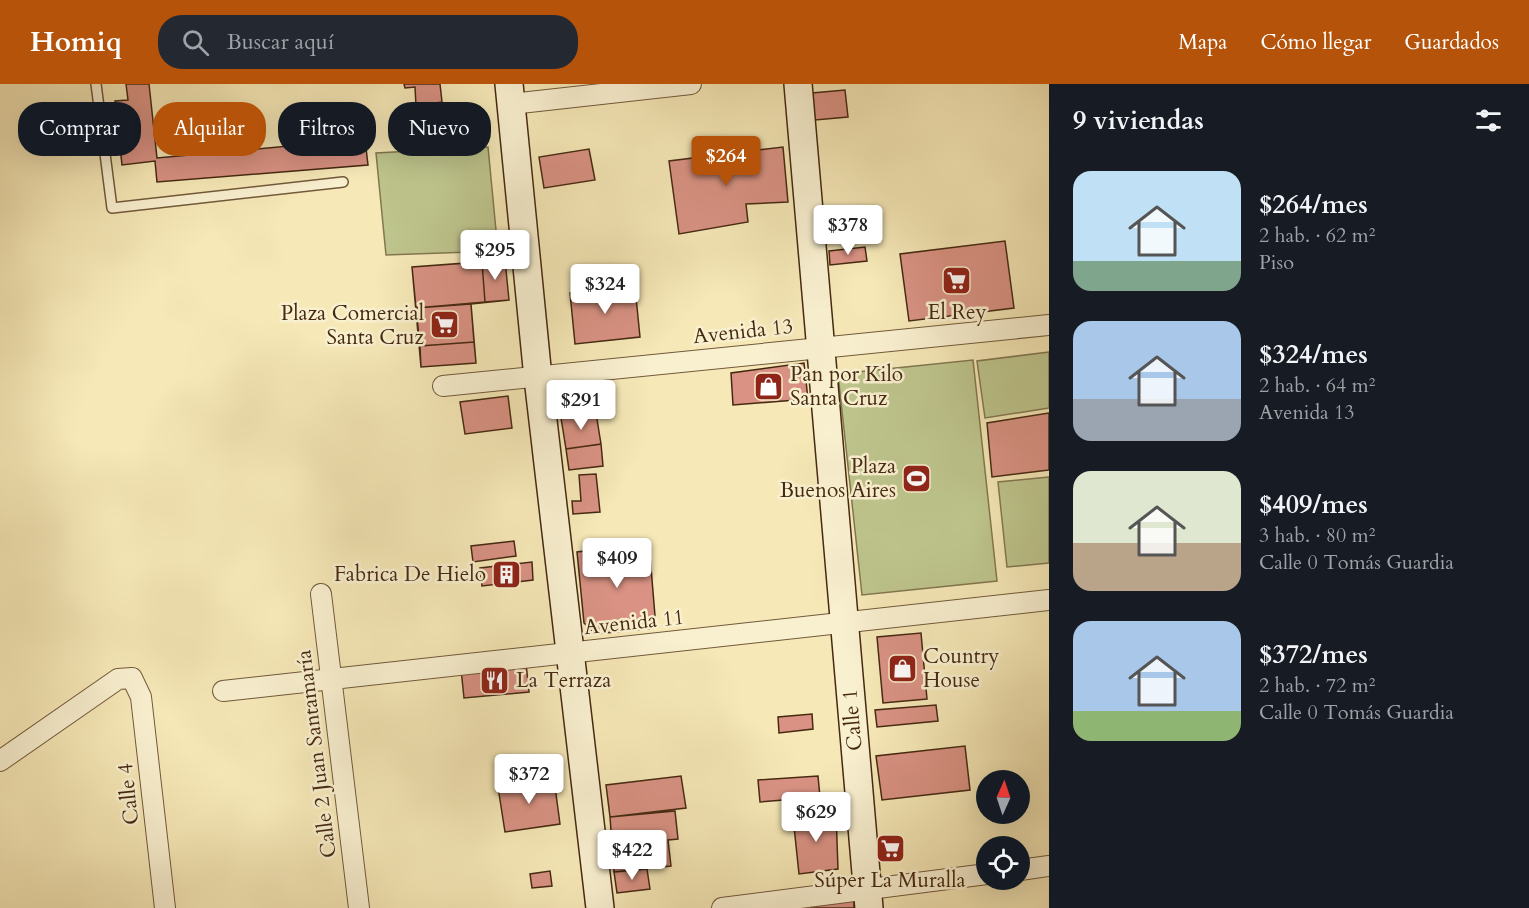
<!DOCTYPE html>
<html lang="es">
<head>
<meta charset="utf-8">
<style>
  body { margin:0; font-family:Cardo,serif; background:#242831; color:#f1f3f6; height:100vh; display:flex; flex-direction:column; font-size:22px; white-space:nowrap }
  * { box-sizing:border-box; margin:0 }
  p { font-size:20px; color:#9ea1a6 }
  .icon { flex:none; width:33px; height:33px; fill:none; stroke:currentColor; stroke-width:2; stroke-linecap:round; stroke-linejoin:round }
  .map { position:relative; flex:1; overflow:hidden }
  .sheet { display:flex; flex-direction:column; background:#171b24; width:480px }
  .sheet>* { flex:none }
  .guide { position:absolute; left:18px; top:18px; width:570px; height:54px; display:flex; gap:12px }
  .needle { width:39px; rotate:3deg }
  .fabs { position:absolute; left:976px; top:686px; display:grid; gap:12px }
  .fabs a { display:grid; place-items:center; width:54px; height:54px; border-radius:50%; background:#171b24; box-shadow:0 6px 24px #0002; font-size:30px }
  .price { position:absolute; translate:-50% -51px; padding:0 14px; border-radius:6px; background:#fff; color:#222; font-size:20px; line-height:39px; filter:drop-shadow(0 2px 3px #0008) }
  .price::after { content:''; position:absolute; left:50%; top:36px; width:18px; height:14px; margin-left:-9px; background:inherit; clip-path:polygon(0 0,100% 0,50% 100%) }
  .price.selected { background:#b45309; color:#fff }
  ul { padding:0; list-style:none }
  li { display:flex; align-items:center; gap:18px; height:150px; padding:0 24px }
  li span { display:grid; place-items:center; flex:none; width:168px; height:120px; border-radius:18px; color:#555 }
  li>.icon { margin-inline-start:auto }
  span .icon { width:72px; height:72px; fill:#fffc; stroke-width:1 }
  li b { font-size:26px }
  h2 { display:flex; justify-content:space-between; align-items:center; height:72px; padding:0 24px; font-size:26px }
  .tag { padding:0 21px; border-radius:24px; background:#171b24; box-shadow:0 6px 24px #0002; font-size:21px; line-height:54px }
  .tag.selected { background:#b45309; color:#fff }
  header { display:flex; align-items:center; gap:36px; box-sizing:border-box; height:84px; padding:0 30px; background:#b45309; color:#fff }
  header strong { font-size:28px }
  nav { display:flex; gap:33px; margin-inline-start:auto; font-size:21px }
  .search { width:420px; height:54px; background:#242831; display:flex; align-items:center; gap:15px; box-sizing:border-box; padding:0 21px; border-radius:24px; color:#9ea1a6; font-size:22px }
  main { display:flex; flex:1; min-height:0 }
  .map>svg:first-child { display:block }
  .green { fill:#bec58d; stroke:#82774f; stroke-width:1.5 }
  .building { fill:#d99283; stroke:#452911; stroke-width:1.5 }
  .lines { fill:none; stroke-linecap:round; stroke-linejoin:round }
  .lane-casing { stroke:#71593a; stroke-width:12 }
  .street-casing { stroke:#71593a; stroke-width:22 }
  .secondary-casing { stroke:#452911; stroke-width:30 }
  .lane { stroke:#f9f0d0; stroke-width:9 }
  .street { stroke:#f9f0d0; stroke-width:20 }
  .secondary { stroke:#f9f0d0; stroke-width:27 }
  .labels { text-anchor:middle; stroke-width:5; stroke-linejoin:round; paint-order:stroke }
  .poi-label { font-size:21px; fill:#452911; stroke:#f9f0d0; text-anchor:end }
  .street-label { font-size:21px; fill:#452911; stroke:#f9f0d0 }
</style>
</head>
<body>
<header>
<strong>Homiq</strong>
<div class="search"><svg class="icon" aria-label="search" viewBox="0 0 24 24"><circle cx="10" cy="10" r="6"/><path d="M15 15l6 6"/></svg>Buscar aquí</div>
<nav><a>Mapa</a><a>Cómo llegar</a><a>Guardados</a></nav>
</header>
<main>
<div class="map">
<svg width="1049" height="824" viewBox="0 0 1049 824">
  <rect width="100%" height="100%" fill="#f6e8b7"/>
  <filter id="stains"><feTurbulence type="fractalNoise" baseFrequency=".00333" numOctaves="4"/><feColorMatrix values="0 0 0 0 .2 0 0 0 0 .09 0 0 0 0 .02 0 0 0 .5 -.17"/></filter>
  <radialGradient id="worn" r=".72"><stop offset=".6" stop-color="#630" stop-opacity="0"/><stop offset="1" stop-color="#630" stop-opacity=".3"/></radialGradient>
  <!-- green -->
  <path class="green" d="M488 63 498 167 386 171 376 69Z
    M1049 268V324L985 334 977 277Z
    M973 276 997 497 862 511 838 290Z
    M1049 393V479L1007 483 998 398Z"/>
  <!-- building -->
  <path class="building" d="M126 0H149L157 74 365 55 368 81 157 98 155 77 122 81 115 17 128 16Z
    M404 0H440L442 18 416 22 415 3 405 4Z
    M845 6 848 33 815 36 812 9Z
    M466 26 468 48 421 52 419 30Z
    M783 63 788 118 746 120 748 138 679 150 669 77Z
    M589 65 595 96 544 104 539 73Z
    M1005 157 1014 224 909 237 900 170Z
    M865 163 867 177 830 181 829 167Z
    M505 176 509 216 471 220 476 279 421 283 412 183Z
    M505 176 509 216 485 218 482 178Z
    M482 178 485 218 416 224 412 183Z
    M635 203 640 253 575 260 570 209Z
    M471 220 474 258 420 262 416 224Z
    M474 258 476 279 421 283 420 262Z
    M804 279 808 315 733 321 731 289Z
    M592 304 594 321 560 325 558 308Z
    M508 312 512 344 465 350 460 318Z
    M596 329 601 360 566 365 561 334Z
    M1049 329V386L992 393 987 339Z
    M601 360 603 382 569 386 566 365Z
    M596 390 600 428 573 430 572 417H581L579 391Z
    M514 457 516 472 473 478 471 462Z
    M649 459 656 544 595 550 584 539 577 468Z
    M532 478 533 496 482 502 480 484Z
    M921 549 927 615 883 619 877 553Z
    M526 579 529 608 464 614 461 585Z
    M936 621 938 637 877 643 875 626Z
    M812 630 813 645 779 649 778 633Z
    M965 662 970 706 882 716 876 672Z
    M681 692 686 724 610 733 606 701Z
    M818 692 820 713 760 718 758 696Z
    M554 695 560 740 505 748 498 703Z
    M675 727 678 755 668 756 671 782 614 788 610 733Z
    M836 728 838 785 799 790 793 733Z
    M647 785 650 805 617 809 614 788Z
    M550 787 552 802 532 804 530 790Z
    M854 816V824H811L810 819Z"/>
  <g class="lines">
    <defs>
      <path id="lane" d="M96 0 112 124 343 98"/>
      <path id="street" d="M511 20 691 0
        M443 302 1049 241
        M321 510 359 824
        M223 607 1049 516
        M0 677 118 595 132 594 141 613 165 824
        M1020 786 1049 782
        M722 824 987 790"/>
      <path id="secondary" d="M509 0 538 294 600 824
        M798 0 869 824"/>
    </defs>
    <!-- lane casing -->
    <use href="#lane" class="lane-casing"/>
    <!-- street casing -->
    <use href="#street" class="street-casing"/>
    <!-- secondary casing -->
    <use href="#secondary" class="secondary-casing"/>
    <!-- lane -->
    <use href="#lane" class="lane"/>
    <!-- street -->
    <use href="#street" class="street"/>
    <!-- secondary -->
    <use href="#secondary" class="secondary"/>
  </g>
  <!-- icons -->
  <defs>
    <symbol id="supermarket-square" viewBox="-11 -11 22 22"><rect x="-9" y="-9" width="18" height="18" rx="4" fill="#8f2418" stroke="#f9f0d0"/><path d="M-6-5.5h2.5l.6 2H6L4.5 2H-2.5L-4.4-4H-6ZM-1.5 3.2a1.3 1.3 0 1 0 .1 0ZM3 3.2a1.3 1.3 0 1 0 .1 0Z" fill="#fff"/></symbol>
    <symbol id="shop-square" viewBox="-11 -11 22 22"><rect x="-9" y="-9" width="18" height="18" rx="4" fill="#8f2418" stroke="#f9f0d0"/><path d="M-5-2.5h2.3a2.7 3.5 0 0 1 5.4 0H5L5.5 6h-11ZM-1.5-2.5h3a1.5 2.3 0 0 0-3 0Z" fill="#fff"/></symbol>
    <symbol id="stadium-square" viewBox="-11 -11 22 22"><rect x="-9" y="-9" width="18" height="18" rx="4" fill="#8f2418" stroke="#f9f0d0"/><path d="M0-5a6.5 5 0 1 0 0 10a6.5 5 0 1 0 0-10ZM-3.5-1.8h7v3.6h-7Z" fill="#fff"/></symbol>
    <symbol id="building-square" viewBox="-11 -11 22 22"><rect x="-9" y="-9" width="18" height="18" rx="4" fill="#8f2418" stroke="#f9f0d0"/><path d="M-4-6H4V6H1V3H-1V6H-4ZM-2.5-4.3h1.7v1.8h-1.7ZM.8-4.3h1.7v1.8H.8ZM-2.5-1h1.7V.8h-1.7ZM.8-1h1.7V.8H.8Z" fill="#fff"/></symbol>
    <symbol id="restaurant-square" viewBox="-11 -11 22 22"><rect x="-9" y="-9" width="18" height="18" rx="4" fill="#8f2418" stroke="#f9f0d0"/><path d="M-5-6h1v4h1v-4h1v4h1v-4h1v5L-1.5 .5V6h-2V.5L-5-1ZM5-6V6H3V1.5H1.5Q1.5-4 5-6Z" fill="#fff"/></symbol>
  </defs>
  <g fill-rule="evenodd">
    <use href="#supermarket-square" x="940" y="180" width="33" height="33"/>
    <use href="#supermarket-square" x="428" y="224" width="33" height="33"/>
    <use href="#shop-square" x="752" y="286" width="33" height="33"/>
    <use href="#stadium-square" x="900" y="378" width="33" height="33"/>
    <use href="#building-square" x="490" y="474" width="33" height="33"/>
    <use href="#shop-square" x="886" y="568" width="33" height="33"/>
    <use href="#restaurant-square" x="478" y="580" width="33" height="33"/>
    <use href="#supermarket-square" x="874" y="748" width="33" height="33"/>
  </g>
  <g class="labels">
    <!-- poi labels -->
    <g class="poi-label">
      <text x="957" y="235" text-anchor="middle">El Rey</text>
      <text x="424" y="236">Plaza Comercial<tspan x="424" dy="24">Santa Cruz</tspan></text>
      <text x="790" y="297" text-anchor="start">Pan por Kilo<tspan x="790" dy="24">Santa Cruz</tspan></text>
      <text x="896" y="389">Plaza<tspan x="896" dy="24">Buenos Aires</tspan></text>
      <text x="486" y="497">Fabrica De Hielo</text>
      <text x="923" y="579" text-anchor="start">Country<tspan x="923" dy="24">House</tspan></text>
      <text x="516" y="603" text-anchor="start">La Terraza</text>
      <text x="890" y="803" text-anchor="middle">Súper La Muralla</text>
    </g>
    <!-- street labels -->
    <g class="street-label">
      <text transform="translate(743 247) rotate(-6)" y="7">Avenida 13</text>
      <text transform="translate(634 538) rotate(-6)" y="7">Avenida 11</text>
      <text transform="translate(852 636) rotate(-95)" y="7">Calle 1</text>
      <text transform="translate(316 670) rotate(-97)" y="7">Calle 2 Juan Santamaría</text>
      <text transform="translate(128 710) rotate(-96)" y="7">Calle 4</text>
    </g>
  </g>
  <rect width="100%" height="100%" filter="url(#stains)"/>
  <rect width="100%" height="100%" fill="url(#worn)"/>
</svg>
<div class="fabs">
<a><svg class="needle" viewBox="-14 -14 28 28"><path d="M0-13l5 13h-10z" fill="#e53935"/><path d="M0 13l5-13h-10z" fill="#9ea1a6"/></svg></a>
<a><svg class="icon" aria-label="locate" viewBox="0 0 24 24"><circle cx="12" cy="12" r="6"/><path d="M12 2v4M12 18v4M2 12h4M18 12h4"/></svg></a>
</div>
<b class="price selected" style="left:726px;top:103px">$264</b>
<b class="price" style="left:848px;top:172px">$378</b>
<b class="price" style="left:495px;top:197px">$295</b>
<b class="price" style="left:605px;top:231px">$324</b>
<b class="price" style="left:581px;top:347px">$291</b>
<b class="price" style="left:617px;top:505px">$409</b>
<b class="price" style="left:529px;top:721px">$372</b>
<b class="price" style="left:816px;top:759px">$629</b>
<b class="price" style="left:632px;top:797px">$422</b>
<div class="guide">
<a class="tag">Comprar</a>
<a class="tag selected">Alquilar</a>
<a class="tag">Filtros</a>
<a class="tag">Nuevo</a>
</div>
</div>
<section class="sheet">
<h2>9 viviendas<svg class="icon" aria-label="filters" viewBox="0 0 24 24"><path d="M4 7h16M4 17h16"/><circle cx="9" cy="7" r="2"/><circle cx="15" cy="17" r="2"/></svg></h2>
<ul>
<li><span style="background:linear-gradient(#bfe0f5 75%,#7fa58c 0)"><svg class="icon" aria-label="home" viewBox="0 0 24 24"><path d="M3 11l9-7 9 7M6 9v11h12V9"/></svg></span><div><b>$264/mes</b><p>2 hab. · 62 m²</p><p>Piso</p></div></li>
<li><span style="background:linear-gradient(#a9c7e8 65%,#9aa5b1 0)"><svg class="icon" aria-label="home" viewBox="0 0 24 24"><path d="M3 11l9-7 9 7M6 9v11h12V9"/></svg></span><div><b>$324/mes</b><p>2 hab. · 64 m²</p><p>Avenida 13</p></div></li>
<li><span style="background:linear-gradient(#dfe7d0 60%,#b9a48a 0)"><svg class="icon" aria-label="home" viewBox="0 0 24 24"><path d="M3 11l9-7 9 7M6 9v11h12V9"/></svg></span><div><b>$409/mes</b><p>3 hab. · 80 m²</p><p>Calle 0 Tomás Guardia</p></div></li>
<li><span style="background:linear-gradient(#a9c7e8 75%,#8fb573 0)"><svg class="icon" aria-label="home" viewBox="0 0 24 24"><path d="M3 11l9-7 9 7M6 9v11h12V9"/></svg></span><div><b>$372/mes</b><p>2 hab. · 72 m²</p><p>Calle 0 Tomás Guardia</p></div></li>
</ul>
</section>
</main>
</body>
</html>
